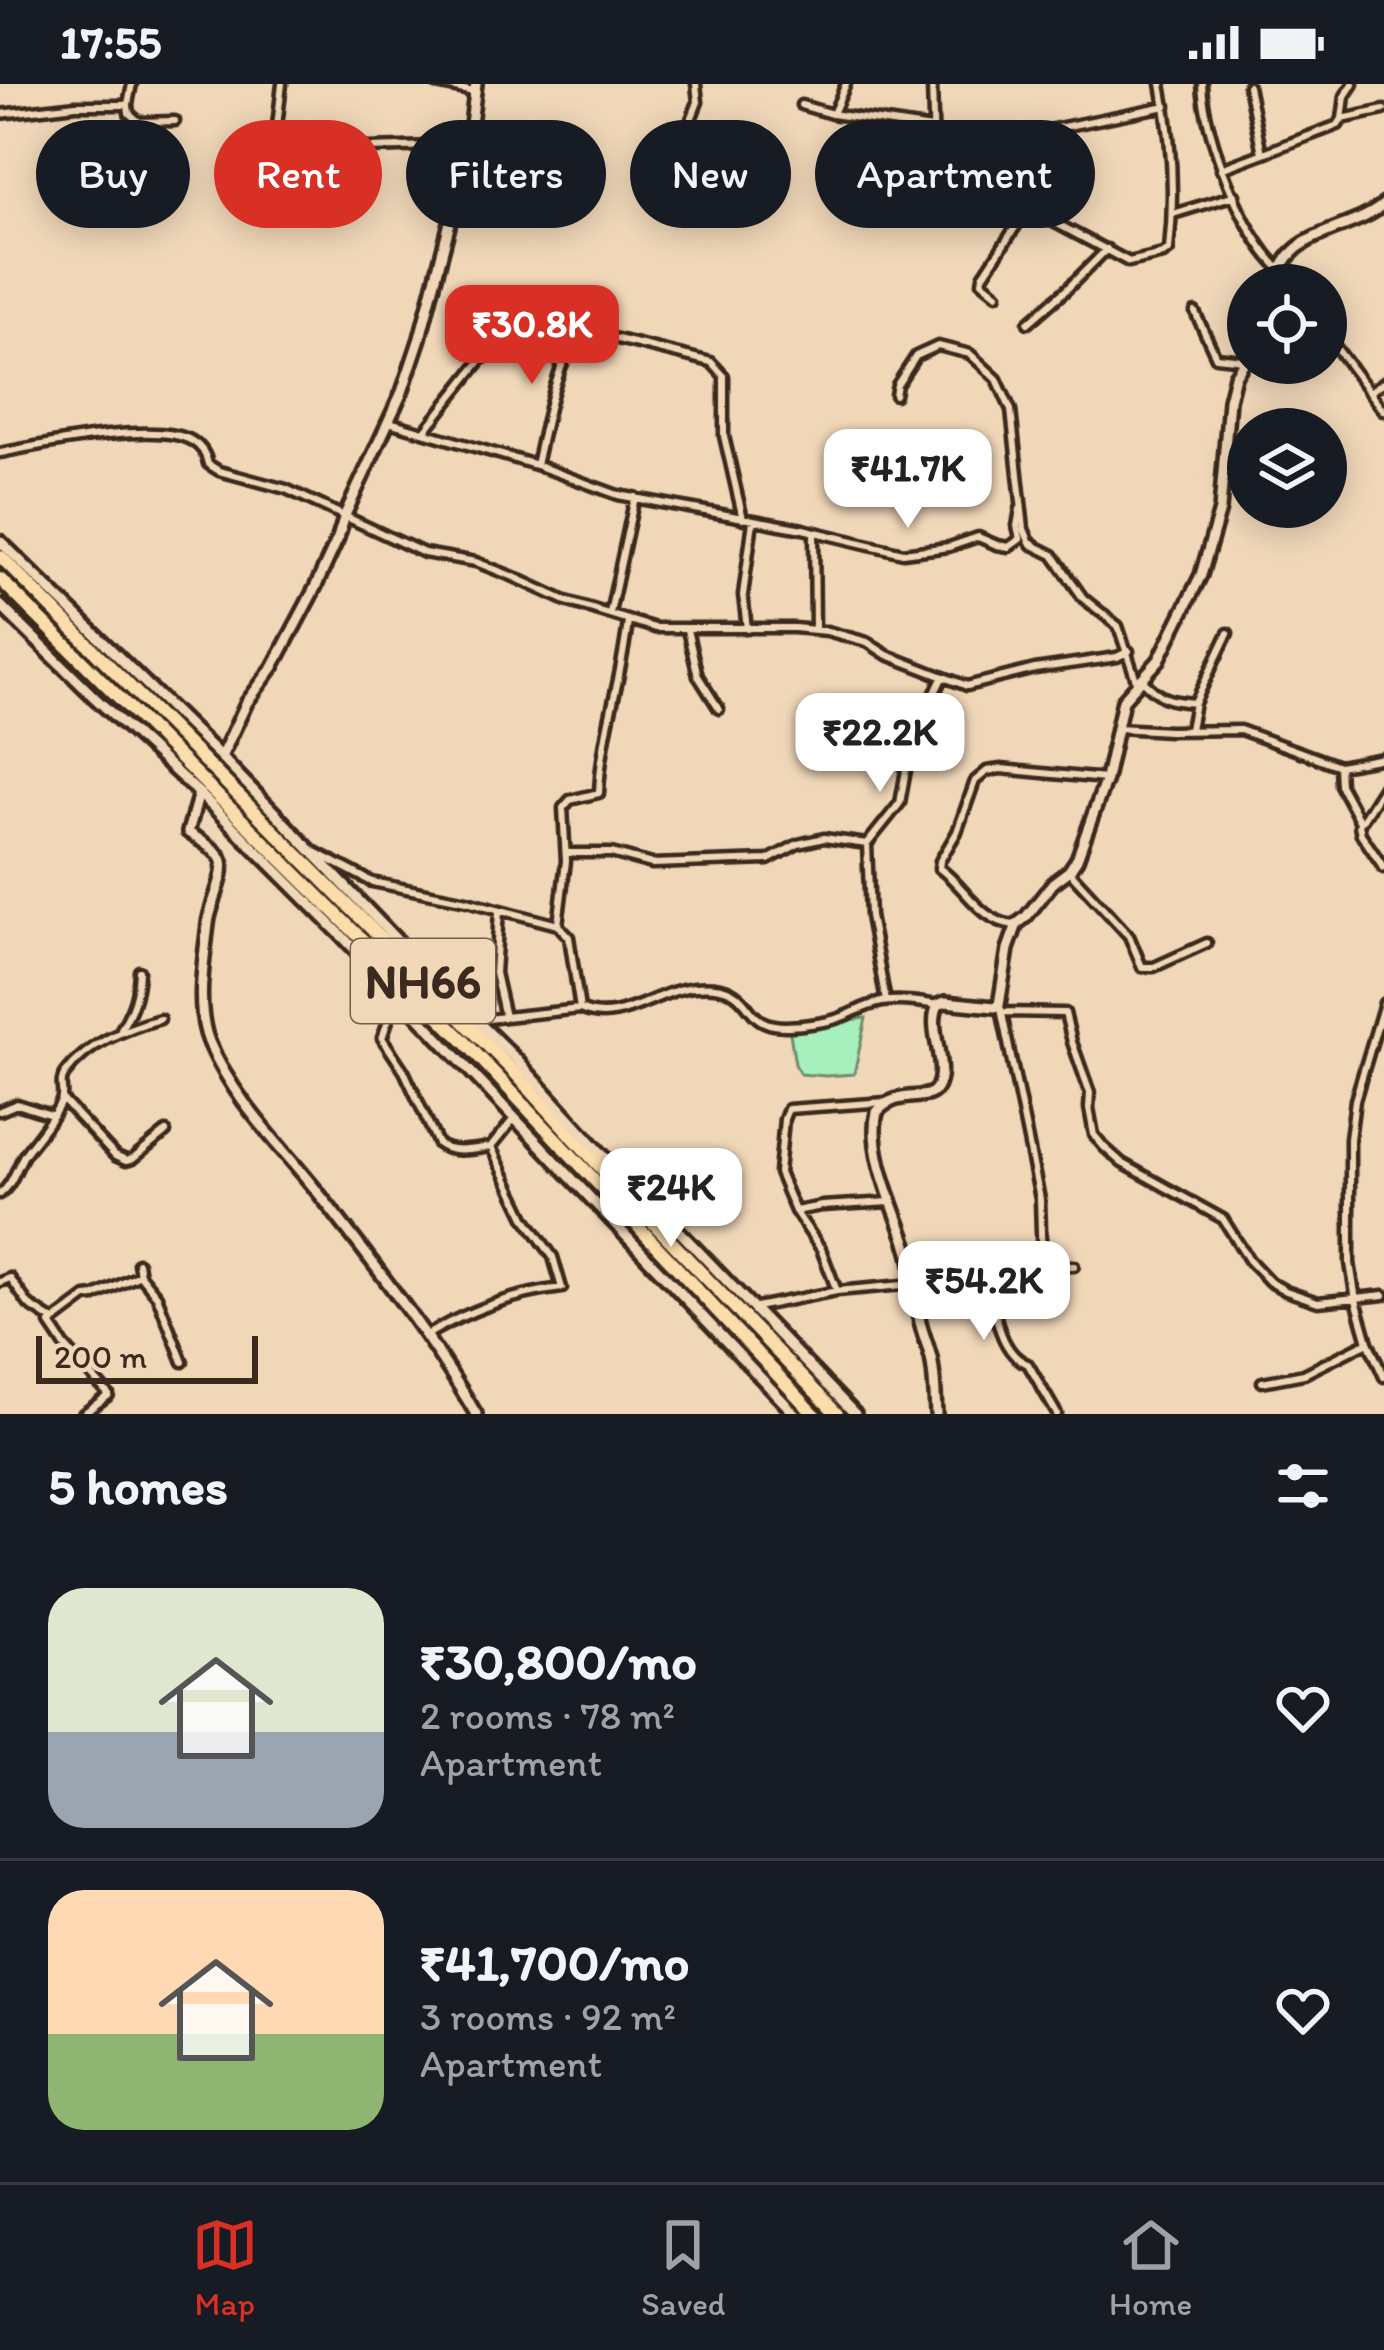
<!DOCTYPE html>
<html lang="en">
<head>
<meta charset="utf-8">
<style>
  body { margin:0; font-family:Itim,sans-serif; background:#242831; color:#f1f3f6; height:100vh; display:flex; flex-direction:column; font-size:45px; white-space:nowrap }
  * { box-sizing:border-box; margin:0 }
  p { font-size:39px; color:#9ea1a6 }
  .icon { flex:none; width:66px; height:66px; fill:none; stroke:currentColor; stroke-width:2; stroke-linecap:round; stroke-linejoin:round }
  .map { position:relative; height:1330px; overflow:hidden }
  .drawer { display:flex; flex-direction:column; background:#171b24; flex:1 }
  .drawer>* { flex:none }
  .hud { position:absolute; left:36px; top:36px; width:1314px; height:108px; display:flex; gap:24px }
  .buttons { position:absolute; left:1227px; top:180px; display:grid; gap:24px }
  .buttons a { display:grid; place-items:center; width:120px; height:120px; border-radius:50%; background:#171b24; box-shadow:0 6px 30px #0003; font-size:60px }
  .scale { position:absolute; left:36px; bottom:30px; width:222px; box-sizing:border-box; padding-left:12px; border:6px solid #3b2a1e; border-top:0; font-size:33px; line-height:42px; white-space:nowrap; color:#3b2a1e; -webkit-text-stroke:9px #f0d7b8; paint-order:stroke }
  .price { position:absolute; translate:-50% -102px; padding:0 27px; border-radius:24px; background:#fff; color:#222; font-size:39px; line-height:78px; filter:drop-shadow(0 3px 6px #0008) }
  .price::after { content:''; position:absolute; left:50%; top:72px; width:36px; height:27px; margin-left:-18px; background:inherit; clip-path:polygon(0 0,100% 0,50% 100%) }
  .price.selected { background:#d93025; color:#fff }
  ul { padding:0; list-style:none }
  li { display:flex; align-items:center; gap:36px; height:300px; padding:0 48px }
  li+li { border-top:3px solid #363941 }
  li span { display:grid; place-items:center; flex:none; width:336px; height:240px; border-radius:36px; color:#555 }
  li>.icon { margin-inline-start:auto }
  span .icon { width:144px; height:144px; fill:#fffc; stroke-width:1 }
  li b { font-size:51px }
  h2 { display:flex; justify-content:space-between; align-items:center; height:144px; padding:0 48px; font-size:51px }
  .tag { padding:0 42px; border-radius:54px; background:#171b24; box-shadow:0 6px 30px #0003; font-size:42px; line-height:108px }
  .tag.selected { background:#d93025; color:#fff }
  .status { display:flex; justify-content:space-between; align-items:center; height:84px; padding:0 60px; background:#171b24; direction:ltr }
  .status svg { height:33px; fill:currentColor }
  .dock { display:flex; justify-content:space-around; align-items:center; height:168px; border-top:3px solid #363941; background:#171b24; font-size:33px; color:#9ea1a6 }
  .dock a { display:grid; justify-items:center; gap:6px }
  .dock .selected { color:#d93025 }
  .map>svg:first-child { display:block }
  .green { fill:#a7f0bd; stroke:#718d6e; stroke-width:3 }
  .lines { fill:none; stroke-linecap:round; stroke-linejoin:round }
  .street-casing { stroke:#3b2a1e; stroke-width:15 }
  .secondary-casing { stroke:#3b2a1e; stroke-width:18 }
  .highway-casing { stroke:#3b2a1e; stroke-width:21 }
  .street { stroke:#f0d7b8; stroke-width:6 }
  .secondary { stroke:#f0d7b8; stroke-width:9 }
  .highway { stroke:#fbddab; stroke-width:12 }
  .labels { text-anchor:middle; stroke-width:9; stroke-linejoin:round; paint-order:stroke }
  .shield { fill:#f0d7b8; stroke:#715e4c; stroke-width:3 }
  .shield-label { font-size:48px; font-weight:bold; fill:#3b2a1e }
</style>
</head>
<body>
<div class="status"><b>17:55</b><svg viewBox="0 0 49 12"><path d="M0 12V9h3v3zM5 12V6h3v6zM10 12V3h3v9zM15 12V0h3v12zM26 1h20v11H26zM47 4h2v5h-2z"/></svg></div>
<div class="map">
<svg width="1384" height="1330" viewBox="0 0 1384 1330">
  <rect width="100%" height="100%" fill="#f0d7b8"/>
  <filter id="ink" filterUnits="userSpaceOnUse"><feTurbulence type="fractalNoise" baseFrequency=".00833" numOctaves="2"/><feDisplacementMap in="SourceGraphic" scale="24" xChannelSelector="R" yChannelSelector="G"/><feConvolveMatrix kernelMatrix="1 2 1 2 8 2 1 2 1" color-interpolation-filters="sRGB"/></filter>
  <g filter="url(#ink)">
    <!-- green -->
    <path class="green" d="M866 934 854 990 826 992 800 990 795 980 789 943Z"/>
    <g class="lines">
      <defs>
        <path id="street" d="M282 0 275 59 301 66 469 61
          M436 0 474 8
          M932 0 934 69 946 81 1129 178 1163 170 1169 166C1175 110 1172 55 1161 0
          M1202 0C1204 50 1243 153 1281 186
          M1248 2 1262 69
          M128 20 132 0
          M801 21 832 30 932 45
          M0 30 76 21H128L129 29 139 38 175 37
          M833 30 846 0
          M1342 35 1384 26
          M686 48 698 18 696 0
          M979 60 1166 22
          M1221 85 1338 41 1342 35 1345 12 1353 0
          M1173 130 1235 111
          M997 210 982 198 983 192 1028 124
          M1195 228 1216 273 1244 276
          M1028 239 1066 206 1107 165
          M1326 250 1384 327
          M1370 308 1384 298
          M895 311 897 301 916 272 938 262 970 270 997 295 1011 326 1024 445 1029 457 1035 461
          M389 338 536 381 618 411 803 445 903 469 949 463 978 453 997 461 1009 463 1020 455
          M424 348 481 276 536 235 711 278 724 292V352L743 435
          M0 369C42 361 157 336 192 357 201 362 206 370 208 380L219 387 286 405 424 469 476 478 514 493 566 517 655 544H794L827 547 867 558 887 571 967 602 1035 585 1117 573 1129 567
          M536 381C547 333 554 287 580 245
          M814 448 815 546
          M1020 454 1017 442 1020 425
          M1031 460 1053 471 1083 514 1118 542 1137 599
          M610 529 635 413
          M747 545 743 511 753 437
          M687 546 698 592 719 625
          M1141 595C1161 615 1168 617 1195 619
          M1117 644 1169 647 1240 646 1339 682 1384 674
          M1190 645 1195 619 1228 549
          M1339 682 1340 701 1360 738
          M1384 702 1359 741 1361 750 1384 784
          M315 768 372 798 467 817 558 841 569 853 580 925C619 943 656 906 695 903 754 898 739 935 774 941 787 944 826 939 839 934 854 929 865 921 882 918 900 915 920 918 938 921
          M566 769H611L652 780 768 776 798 760 824 754 867 760
          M1069 787 1129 852 1142 883H1154L1207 859
          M499 827 495 889 505 933 580 925
          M558 841 566 777 563 724 570 716 599 709C601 651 622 595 628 537
          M1014 841C979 837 966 803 939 784L940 777 957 748 975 697 987 687 1001 685 1105 695
          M381 913 389 934 382 954 404 987 438 1060C452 1071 474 1065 491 1063
          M886 917 870 832 867 760 900 719 911 659 942 594
          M1384 919 1355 1016 1350 1055V1179L1356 1216 1368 1258 1384 1293
          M1001 925 1040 1115 1042 1182
          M1002 928 1065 929 1072 958 1090 1009 1089 1024 1094 1051 1104 1063 1122 1079 1223 1135 1249 1176 1270 1198 1286 1207 1318 1218 1384 1211
          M479 936 505 933
          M121 945C133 925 138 910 139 887
          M62 1015 115 1072 126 1077 133 1075 166 1048
          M886 1018 788 1025 784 1035 779 1089 795 1127 821 1165 837 1207 914 1200
          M0 1027 17 1020 51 1031
          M0 1110C12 1101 16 1085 24 1071 36 1054 53 1036 61 1017 65 1007 58 999 65 990 88 959 125 945 160 935
          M795 1127 822 1122 890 1118
          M138 1179 140 1191
          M915 1194 953 1192 989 1197C994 1224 999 1270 1028 1280L1057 1330
          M989 1197 1042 1182H1074
          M0 1198 10 1194 29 1221 54 1237
          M756 1223 837 1207
          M425 1252C469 1226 512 1210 562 1204L553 1173 526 1135 491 1063 513 1036
          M1262 1298 1304 1290 1368 1258
          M83 1330 109 1311 64 1261 50 1240 86 1213 95 1212 140 1191 157 1212 183 1278"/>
        <path id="secondary" d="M1292 201 1281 186C1296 146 1355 146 1384 120
          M0 457 221 673 437 898 515 974 621 1091 676 1144 855 1330
          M0 521 96 615 199 709 343 853 795 1330
          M221 673 247 618 273 583 315 504 338 454 345 431 402 308 420 254 467 73 476 0
          M199 709 188 748C197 755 219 766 222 777 226 792 209 824 208 840 204 876 195 923 209 958 233 1015 278 1059 316 1106 373 1178 430 1252 476 1330
          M936 1330C935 1312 935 1292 931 1274 928 1262 923 1250 920 1238 915 1213 916 1188 908 1164 896 1125 867 1069 877 1028 897 1004 927 1019 936 1005 950 983 926 945 938 921L945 918 995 923 999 921 1008 865 1017 840 1026 833 1053 799 1069 787 1077 775 1106 695 1123 616 1159 576 1201 491 1220 426 1229 316 1235 292 1248 272"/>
        <path id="highway" d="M0 472 515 989 612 1096 837 1330
          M0 495 466 959 814 1330"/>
      </defs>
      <!-- street casing -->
      <use href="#street" class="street-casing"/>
      <!-- secondary casing -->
      <use href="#secondary" class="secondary-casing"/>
      <!-- highway casing -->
      <use href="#highway" class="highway-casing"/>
      <!-- street -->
      <use href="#street" class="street"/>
      <!-- secondary -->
      <use href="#secondary" class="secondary"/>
      <!-- highway -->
      <use href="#highway" class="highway"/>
    </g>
  </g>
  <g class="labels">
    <!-- shield labels -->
    <rect class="shield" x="351" y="855" width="144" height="84" rx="9"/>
    <g class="shield-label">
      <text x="423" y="914">NH66</text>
    </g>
  </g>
</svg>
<div class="buttons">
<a><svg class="icon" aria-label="locate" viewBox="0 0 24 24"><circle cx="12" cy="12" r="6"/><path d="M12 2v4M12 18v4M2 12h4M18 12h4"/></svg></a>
<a><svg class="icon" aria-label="layers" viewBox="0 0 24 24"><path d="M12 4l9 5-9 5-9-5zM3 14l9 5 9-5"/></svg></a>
</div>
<div class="scale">200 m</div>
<b class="price selected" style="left:532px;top:303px">₹30.8K</b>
<b class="price" style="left:908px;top:447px">₹41.7K</b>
<b class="price" style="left:880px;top:711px">₹22.2K</b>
<b class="price" style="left:671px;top:1166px">₹24K</b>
<b class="price" style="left:984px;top:1259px">₹54.2K</b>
<div class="hud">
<a class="tag">Buy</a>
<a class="tag selected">Rent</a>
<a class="tag">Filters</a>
<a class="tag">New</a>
<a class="tag">Apartment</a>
</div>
</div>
<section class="drawer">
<h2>5 homes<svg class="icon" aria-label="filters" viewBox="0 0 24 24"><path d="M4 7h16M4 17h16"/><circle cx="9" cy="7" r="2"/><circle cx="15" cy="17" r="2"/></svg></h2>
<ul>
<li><span style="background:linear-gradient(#dfe7d0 60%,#9aa5b1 0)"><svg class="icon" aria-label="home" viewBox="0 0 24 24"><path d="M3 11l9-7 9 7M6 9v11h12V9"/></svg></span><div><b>₹30,800/mo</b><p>2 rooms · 78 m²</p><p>Apartment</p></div><svg class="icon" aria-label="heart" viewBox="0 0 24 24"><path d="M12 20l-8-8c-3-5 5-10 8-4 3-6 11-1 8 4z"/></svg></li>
<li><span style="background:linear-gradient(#ffd9b3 60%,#8fb573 0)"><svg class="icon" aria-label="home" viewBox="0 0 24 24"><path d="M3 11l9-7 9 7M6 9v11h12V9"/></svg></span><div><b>₹41,700/mo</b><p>3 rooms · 92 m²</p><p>Apartment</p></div><svg class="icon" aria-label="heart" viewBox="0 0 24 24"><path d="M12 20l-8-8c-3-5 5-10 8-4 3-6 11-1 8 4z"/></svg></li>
</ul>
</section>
<nav class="dock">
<a class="selected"><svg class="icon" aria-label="map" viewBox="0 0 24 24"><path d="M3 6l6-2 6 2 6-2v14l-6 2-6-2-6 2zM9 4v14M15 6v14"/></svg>Map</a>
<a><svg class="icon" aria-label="saved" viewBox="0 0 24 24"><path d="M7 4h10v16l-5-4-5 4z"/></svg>Saved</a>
<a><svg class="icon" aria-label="home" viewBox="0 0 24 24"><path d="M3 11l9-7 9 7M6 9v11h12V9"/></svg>Home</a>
</nav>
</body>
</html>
